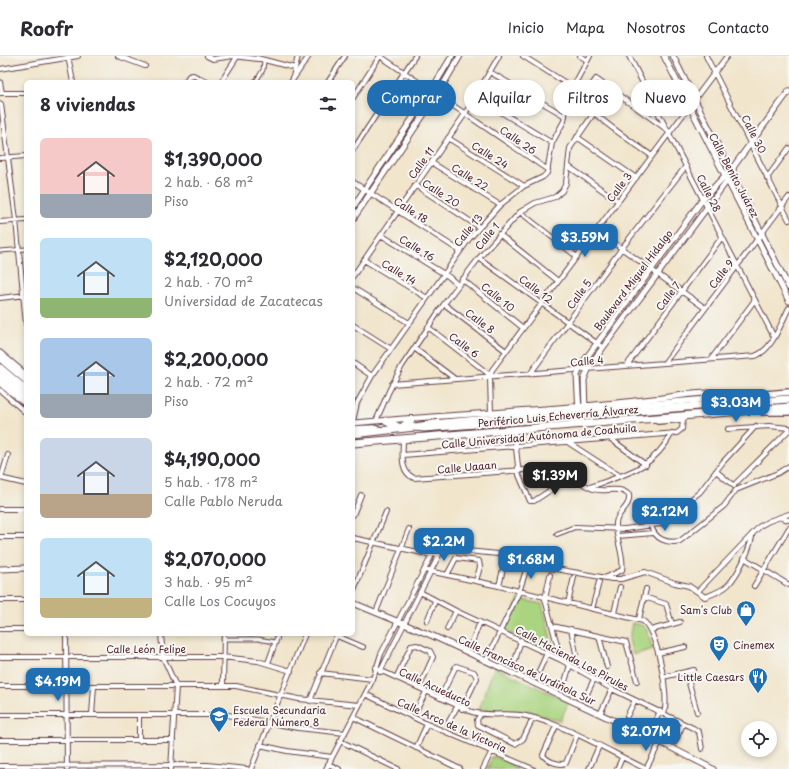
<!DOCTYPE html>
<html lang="es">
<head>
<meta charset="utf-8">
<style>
  body { margin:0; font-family:"Playpen Sans",sans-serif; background:#f2f2f3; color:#2b2b33; height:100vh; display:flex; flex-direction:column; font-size:15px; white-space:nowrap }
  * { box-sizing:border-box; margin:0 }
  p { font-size:13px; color:#7c7c81 }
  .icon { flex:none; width:22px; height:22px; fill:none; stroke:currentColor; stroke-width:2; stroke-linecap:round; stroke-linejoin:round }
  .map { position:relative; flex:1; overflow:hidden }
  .details { position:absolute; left:24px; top:24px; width:331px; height:556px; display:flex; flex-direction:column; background:#fff; border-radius:6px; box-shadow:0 2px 6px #0003 }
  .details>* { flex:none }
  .top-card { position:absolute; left:367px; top:24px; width:362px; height:36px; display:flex; gap:8px }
  .buttons { position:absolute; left:741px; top:665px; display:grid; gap:8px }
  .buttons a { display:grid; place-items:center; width:36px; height:36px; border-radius:50%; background:#fff; box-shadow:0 2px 6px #0003; font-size:20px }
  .price { position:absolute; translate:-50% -34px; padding:0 9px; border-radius:8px; background:#1f6fb2; color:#fff; font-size:13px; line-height:26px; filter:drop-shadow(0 1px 2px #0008) }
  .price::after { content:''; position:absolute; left:50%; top:24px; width:12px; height:9px; margin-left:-6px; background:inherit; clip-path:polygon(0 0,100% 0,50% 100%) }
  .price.selected { background:#222; color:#fff }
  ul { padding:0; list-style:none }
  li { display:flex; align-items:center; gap:12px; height:100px; padding:0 16px }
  li span { display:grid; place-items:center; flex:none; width:112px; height:80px; border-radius:6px; color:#555 }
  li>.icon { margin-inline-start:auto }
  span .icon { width:48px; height:48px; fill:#fffc; stroke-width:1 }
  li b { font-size:17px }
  h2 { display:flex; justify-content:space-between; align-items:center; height:48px; padding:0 16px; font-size:17px }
  .tag { padding:0 14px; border-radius:18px; background:#fff; box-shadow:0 2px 6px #0003; font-size:14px; line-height:36px }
  .tag.selected { background:#1f6fb2; color:#fff }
  header { display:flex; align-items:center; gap:24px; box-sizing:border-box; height:56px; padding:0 20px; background:#fff; border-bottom:1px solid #e1e1e2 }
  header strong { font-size:19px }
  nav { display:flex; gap:22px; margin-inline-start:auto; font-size:14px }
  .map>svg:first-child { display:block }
  .green { fill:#aad47f; stroke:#7a7a55 }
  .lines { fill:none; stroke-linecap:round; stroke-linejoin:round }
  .trunk-tunnel { stroke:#d0bdac; stroke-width:7; stroke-dasharray:7 3.5; stroke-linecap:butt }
  .pedestrian-casing { stroke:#633d43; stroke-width:5 }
  .minor-casing { stroke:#633d43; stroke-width:6 }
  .tertiary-casing { stroke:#633d43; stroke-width:7 }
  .secondary-casing { stroke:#633d43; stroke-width:8 }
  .trunk-casing { stroke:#633d43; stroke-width:9 }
  .pedestrian { stroke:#fff; stroke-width:3 }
  .minor { stroke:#fff; stroke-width:4 }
  .tertiary { stroke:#fff; stroke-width:5 }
  .secondary { stroke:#fff; stroke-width:5.5 }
  .trunk { stroke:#fff; stroke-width:7 }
  .labels { text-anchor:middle; stroke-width:4; stroke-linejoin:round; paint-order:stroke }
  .street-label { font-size:10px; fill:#4a1f2b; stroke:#f6f6f2 }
  .poi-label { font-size:10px; fill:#4a1f2b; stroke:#f6f6f2; text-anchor:end }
</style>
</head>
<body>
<header>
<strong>Roofr</strong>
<nav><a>Inicio</a><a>Mapa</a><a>Nosotros</a><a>Contacto</a></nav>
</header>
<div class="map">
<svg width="789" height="713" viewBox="0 0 789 713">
  <rect width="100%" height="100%" fill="#f6f6f2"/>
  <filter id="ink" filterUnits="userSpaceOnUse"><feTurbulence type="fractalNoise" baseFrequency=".025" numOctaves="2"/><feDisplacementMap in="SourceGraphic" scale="8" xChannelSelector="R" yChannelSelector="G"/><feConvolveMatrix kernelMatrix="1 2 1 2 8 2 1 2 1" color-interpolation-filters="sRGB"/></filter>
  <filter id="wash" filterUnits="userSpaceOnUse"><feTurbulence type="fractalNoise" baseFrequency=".012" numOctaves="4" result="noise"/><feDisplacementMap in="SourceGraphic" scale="16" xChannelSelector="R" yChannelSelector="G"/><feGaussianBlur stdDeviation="0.9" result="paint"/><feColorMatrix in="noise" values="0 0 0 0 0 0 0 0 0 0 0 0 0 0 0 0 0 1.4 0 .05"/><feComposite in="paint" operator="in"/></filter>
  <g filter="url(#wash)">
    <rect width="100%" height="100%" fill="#f1e5cc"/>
    <!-- green -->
    <path class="green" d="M519 543 542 548 556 601 505 575Z
      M632 567 644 570 646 572 653 593 633 599 629 584Z
      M494 611 569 646 560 665 528 655 479 654Z
      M493 700 515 710 517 713H487Z"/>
  </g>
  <g filter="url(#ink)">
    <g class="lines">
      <!-- trunk-tunnel -->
      <path class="trunk-tunnel" d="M567 361 598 358"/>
      <defs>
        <path id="pedestrian" d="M256 25 263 14 264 5
          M0 195 26 193
          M223 583H258L275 586"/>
        <path id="minor" d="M68 0 73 26
          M118 0 145 10
          M207 0 213 3 233 0 258 3
          M380 0 548 114
          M523 0 572 31
          M580 0 587 4
          M629 0 774 281
          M706 0 789 164
          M257 2 295 12
          M0 13 78 0
          M490 16 565 60
          M293 21 298 0
          M0 26 2 37
          M185 26 189 20 193 19 207 26
          M221 26 237 1
          M256 26V25
          M291 26 309 0
          M328 26 345 0
          M0 37H26
          M476 41 552 87
          M353 42 380 0
          M1 48 16 164 26 268
          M577 81 636 122
          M448 82 524 130
          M353 94 415 0
          M652 100C640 91 587 57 585 45 583 38 593 28 596 23L665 72
          M0 102 26 100
          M432 107 500 149
          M568 110 618 145
          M767 122 789 92
          M353 126 460 195
          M415 129 479 171
          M520 156 576 200
          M0 166 26 164
          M596 174 705 252
          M499 178 558 225
          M381 179 449 221 458 229
          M479 202 602 291
          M364 204 427 242
          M353 220 465 58 499 0
          M462 223 523 272
          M353 232 409 267
          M0 242 26 239
          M444 248 506 295
          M353 269 391 293
          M428 271 490 319
          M414 292 455 323
          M712 302 754 245
          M665 306 789 141
          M353 307 372 320
          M627 309 722 181
          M530 318 622 192 686 110
          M392 328 755 300C772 295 781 267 789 252
          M0 334 26 357
          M491 357 490 321 492 314 727 0
          M353 365 357 347 372 320 469 183 500 149 524 130 543 121 547 117 552 87 564 65 568 40 590 0
          M376 365 389 335 402 310 444 248 479 202 520 156 535 147 555 141 562 135 566 127 570 92 594 57
          M728 373 769 370 789 372
          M514 374 519 419 530 445H534L572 420
          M403 383C403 396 399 416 414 422L551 412C568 415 578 427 593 433 605 437 619 429 629 439 631 451 617 456 616 467 615 482 625 500 622 514L607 521
          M611 383 646 409
          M569 387 620 420
          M403 399 677 377 682 373 683 363
          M716 415 734 430
          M0 422 26 428
          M1 422 8 399
          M734 429 789 374
          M590 431C626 418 653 413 672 377
          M736 434 778 417 789 410
          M0 453H26
          M353 459 361 439
          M782 462 789 464
          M651 470C655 483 667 488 680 485L724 450 736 434
          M557 478 575 471 625 473 660 468 700 436 723 406 756 370
          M618 480 653 477
          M0 481H26
          M353 482 432 499 440 497 447 493 498 498 528 508 612 523H621L645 516 675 527 689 530 705 541C713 538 722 535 728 529 738 519 749 495 752 481
          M744 502 789 529
          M424 514 499 530 643 565C657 575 670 640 664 657
          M447 519 456 502 479 505 480 511 476 525
          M550 519 545 543 561 604
          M499 530 504 509
          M754 530 789 472
          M698 535 760 470 769 465 789 458
          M353 536 386 456
          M420 536 456 555 561 604 612 633 693 672 699 676 702 693
          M644 541 666 548 672 568
          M0 544H26
          M568 547 574 521
          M592 553 599 526
          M376 556 409 473
          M614 557 620 531
          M639 563 646 533
          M427 565 435 545
          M552 570 626 586 637 625
          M0 573H26
          M447 573 456 555
          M571 573 576 597
          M651 574 680 566
          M66 578 67 713
          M161 578 163 601 176 630 171 713
          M337 580 363 591
          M599 580 607 611
          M472 586 480 566
          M658 597 685 591
          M0 601H222L258 605 291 615
          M486 605 519 536 528 508
          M515 605 521 584
          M268 607 277 582
          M375 612 472 656C489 661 509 656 526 660 565 668 610 696 646 713
          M539 615 547 597
          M380 616 440 497
          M686 616 697 656
          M320 617 373 623
          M663 621 694 614
          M396 622 411 590 417 589 430 595 433 601 419 632
          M223 629 224 578
          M564 629 570 609
          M0 630H236L299 643 359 649
          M365 638 427 668 533 713
          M586 640 594 623
          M440 642 456 610 474 616 477 622 462 653
          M310 645 337 578
          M417 653 426 636
          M600 658 612 633
          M0 659H228L298 672 345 677
          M92 659 94 630
          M139 659V685
          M480 659 477 664 478 669 515 688 523 683 533 662
          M627 660 635 644
          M353 661 460 713
          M448 667 457 651
          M556 670 543 699C547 705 559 710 566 707L577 679
          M651 675 660 655
          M0 684H173
          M340 685 398 713
          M675 686 683 668
          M260 689 287 695 332 701
          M416 692 427 668
          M328 708 339 713
          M0 710 207 709 247 713
          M251 713 305 578
          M326 713 373 623 381 598 432 499
          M483 713 492 695
          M589 713 599 690
          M617 713 622 702
          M646 713 660 686"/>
        <path id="tertiary" d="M664 0 789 245
          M673 0 789 232
          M353 151 431 35 452 0
          M353 163 437 39 460 0
          M0 297 26 319
          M585 353 584 324 590 309 732 118 734 110
          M579 355 577 320 581 309 703 143 734 110 789 35
          M353 367C453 358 553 355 653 343 672 341 715 332 731 341
          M0 513 26 512
          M353 547 433 580 660 686 713 713"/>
        <path id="secondary" d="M0 303 26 325
          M0 327 26 348
          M763 356H789
          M658 365 683 363
          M417 370 435 367 789 336
          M353 373 373 372 381 374"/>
        <path id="trunk" d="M0 312 26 334
          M0 320 26 343
          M598 358 789 343
          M386 365 400 372
          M571 368 580 364 585 354
          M401 372 411 364
          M353 378 415 371 424 372 567 361
          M353 387 789 351"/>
      </defs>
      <!-- pedestrian casing -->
      <use href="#pedestrian" class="pedestrian-casing"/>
      <!-- minor casing -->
      <use href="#minor" class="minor-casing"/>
      <!-- tertiary casing -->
      <use href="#tertiary" class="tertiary-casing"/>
      <!-- secondary casing -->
      <use href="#secondary" class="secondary-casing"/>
      <!-- trunk casing -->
      <use href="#trunk" class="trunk-casing"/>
      <!-- pedestrian -->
      <use href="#pedestrian" class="pedestrian"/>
      <!-- minor -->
      <use href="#minor" class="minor"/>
      <!-- tertiary -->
      <use href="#tertiary" class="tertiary"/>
      <!-- secondary -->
      <use href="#secondary" class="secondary"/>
      <!-- trunk -->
      <use href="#trunk" class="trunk"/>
    </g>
  </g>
  <!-- icons -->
  <defs>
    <symbol id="shop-pin" viewBox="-11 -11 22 30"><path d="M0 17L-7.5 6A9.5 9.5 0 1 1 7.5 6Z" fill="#1f6fb2" stroke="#f6f6f2"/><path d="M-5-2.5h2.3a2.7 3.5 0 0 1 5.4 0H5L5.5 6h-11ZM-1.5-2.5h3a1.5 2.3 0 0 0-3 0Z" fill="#fff"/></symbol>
    <symbol id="theatre-pin" viewBox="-11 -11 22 30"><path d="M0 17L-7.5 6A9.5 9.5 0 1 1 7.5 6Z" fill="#1f6fb2" stroke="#f6f6f2"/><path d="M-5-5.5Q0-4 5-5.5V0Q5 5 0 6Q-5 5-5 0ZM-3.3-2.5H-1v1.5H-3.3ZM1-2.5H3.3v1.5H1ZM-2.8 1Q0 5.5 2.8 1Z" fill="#fff"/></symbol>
    <symbol id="restaurant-pin" viewBox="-11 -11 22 30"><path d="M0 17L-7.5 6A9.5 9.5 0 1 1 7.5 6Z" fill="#1f6fb2" stroke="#f6f6f2"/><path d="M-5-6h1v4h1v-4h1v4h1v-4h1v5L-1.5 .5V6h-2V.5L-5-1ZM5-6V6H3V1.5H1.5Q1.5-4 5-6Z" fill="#fff"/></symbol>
    <symbol id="school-pin" viewBox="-11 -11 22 30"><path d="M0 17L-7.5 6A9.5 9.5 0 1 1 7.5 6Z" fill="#1f6fb2" stroke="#f6f6f2"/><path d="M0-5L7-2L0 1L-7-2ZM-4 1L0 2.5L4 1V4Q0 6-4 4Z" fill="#fff"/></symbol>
  </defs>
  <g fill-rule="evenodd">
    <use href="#shop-pin" x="735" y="543" width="22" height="30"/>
    <use href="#theatre-pin" x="708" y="578" width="22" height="30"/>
    <use href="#restaurant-pin" x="747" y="610" width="22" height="30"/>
    <use href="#school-pin" x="208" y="649" width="22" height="30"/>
  </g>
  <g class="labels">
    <!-- street labels -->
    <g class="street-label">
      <text transform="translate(754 78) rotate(63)" y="4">Calle 30</text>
      <text transform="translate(518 84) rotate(34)" y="4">Calle 26</text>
      <text transform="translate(490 99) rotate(32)" y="4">Calle 24</text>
      <text transform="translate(421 107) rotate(-54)" y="4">Calle 11</text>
      <text transform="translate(734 119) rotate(62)" y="4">Calle Benito Juárez</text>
      <text transform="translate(470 121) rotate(32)" y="4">Calle 22</text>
      <text transform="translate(619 131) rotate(-53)" y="4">Calle 3</text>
      <text transform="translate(441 137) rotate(33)" y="4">Calle 20</text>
      <text transform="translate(709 137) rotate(63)" y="4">Calle 28</text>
      <text transform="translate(411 154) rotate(33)" y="4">Calle 18</text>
      <text transform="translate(468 174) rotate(-51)" y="4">Calle 13</text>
      <text transform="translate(487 180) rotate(-50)" y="4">Calle 1</text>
      <text transform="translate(417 192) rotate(32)" y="4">Calle 16</text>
      <text transform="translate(399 216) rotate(31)" y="4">Calle 14</text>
      <text transform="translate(721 218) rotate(-53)" y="4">Calle 9</text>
      <text transform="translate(633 224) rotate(-53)" y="4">Boulevard Miguel Hidalgo</text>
      <text transform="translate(536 233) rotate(37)" y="4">Calle 12</text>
      <text transform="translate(579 238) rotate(-54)" y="4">Calle 5</text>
      <text transform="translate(668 240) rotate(-53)" y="4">Calle 7</text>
      <text transform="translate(498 241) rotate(39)" y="4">Calle 10</text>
      <text transform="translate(480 265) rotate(37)" y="4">Calle 8</text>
      <text transform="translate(464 289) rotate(37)" y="4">Calle 6</text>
      <text transform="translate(587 305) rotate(-5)" y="4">Calle 4</text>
      <text transform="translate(558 360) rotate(-5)" y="4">Periférico Luis Echeverría Álvarez</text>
      <text transform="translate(539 380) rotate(-5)" y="4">Calle Universidad Autónoma de Coahuila</text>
      <text transform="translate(467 411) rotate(-5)" y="4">Calle Uaaan</text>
      <text x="146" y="597">Calle León Felipe</text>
      <text transform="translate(572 602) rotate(28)" y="4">Calle Hacienda Los Pirules</text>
      <text transform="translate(527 614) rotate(25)" y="4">Calle Francisco de Urdiñola Sur</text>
      <text transform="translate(435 631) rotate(25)" y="4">Calle Acueducto</text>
      <text transform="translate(452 669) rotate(24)" y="4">Calle Arco de la Victoria</text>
    </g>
    <!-- poi labels -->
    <g class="poi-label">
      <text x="732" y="558">Sam's Club</text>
      <text x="733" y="593" text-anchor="start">Cinemex</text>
      <text x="744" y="625">Little Caesars</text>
      <text x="233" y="658" text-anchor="start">Escuela Secundaria<tspan x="233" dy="12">Federal Número 8</tspan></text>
    </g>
  </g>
</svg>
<div class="buttons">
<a><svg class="icon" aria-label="locate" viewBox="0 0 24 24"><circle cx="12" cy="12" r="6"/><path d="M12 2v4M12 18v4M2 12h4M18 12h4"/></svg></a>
</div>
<b class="price" style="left:585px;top:202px">$3.59M</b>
<b class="price" style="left:736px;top:367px">$3.03M</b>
<b class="price selected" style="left:555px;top:440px">$1.39M</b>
<b class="price" style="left:665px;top:476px">$2.12M</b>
<b class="price" style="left:444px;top:506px">$2.2M</b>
<b class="price" style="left:531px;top:524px">$1.68M</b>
<b class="price" style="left:58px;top:646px">$4.19M</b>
<b class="price" style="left:646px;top:696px">$2.07M</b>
<div class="top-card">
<a class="tag selected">Comprar</a>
<a class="tag">Alquilar</a>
<a class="tag">Filtros</a>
<a class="tag">Nuevo</a>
</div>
<section class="details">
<h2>8 viviendas<svg class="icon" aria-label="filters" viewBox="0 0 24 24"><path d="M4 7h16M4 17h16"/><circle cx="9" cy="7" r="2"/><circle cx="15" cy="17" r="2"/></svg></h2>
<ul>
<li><span style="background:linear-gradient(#f6c9c9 70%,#9aa5b1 0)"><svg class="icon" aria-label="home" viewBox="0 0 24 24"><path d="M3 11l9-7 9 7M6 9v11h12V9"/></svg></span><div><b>$1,390,000</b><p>2 hab. · 68 m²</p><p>Piso</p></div></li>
<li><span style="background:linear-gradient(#bfe0f5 75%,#8fb573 0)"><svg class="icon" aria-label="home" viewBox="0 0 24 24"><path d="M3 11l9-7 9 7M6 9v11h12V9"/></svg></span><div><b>$2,120,000</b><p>2 hab. · 70 m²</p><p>Universidad de Zacatecas</p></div></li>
<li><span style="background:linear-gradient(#a9c7e8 70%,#9aa5b1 0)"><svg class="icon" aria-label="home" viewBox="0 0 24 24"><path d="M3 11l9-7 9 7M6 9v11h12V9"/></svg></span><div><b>$2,200,000</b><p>2 hab. · 72 m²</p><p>Piso</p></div></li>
<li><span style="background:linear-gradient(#c9d6e8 70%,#b9a48a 0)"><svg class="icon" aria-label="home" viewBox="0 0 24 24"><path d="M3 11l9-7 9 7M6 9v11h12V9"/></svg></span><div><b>$4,190,000</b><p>5 hab. · 178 m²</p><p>Calle Pablo Neruda</p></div></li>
<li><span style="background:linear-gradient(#bfe0f5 75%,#c2b280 0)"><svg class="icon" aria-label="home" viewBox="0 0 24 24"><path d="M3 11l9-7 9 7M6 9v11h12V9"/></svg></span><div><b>$2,070,000</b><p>3 hab. · 95 m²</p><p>Calle Los Cocuyos</p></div></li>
</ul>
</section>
</div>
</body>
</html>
